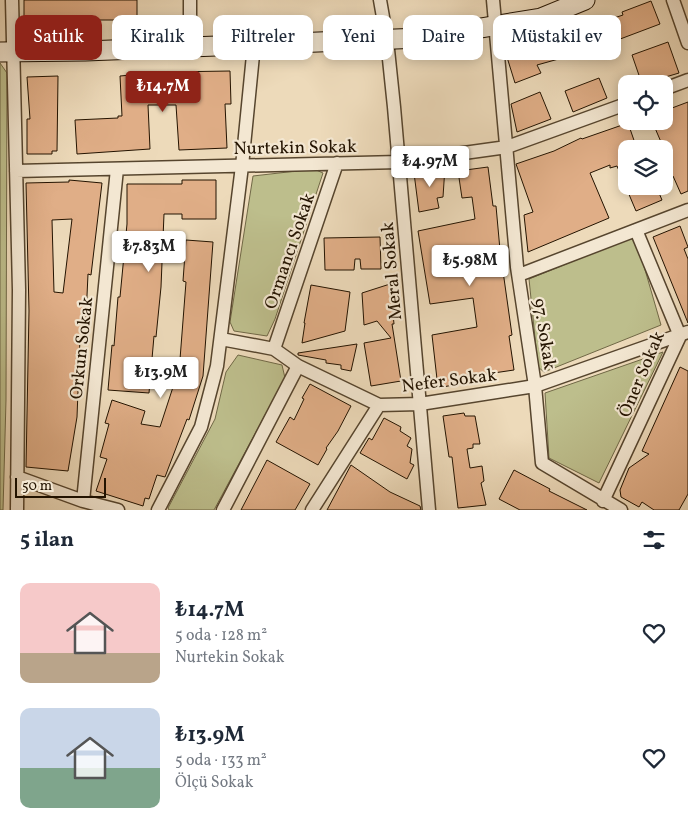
<!DOCTYPE html>
<html lang="tr">
<head>
<meta charset="utf-8">
<style>
  body { margin:0; font-family:Vollkorn,serif; background:#f2f2f3; color:#1f2937; height:100vh; display:flex; flex-direction:column; font-size:19px; white-space:nowrap }
  * { box-sizing:border-box; margin:0 }
  p { font-size:16px; color:#747a83 }
  .icon { flex:none; width:28px; height:28px; fill:none; stroke:currentColor; stroke-width:2; stroke-linecap:round; stroke-linejoin:round }
  .map { position:relative; height:510px; overflow:hidden }
  .sheet { display:flex; flex-direction:column; background:#fff; flex:1 }
  .sheet>* { flex:none }
  .guide { position:absolute; left:15px; top:15px; width:659px; height:45px; display:flex; gap:10px }
  .buttons { position:absolute; left:618px; top:75px; display:grid; gap:10px }
  .buttons a { display:grid; place-items:center; width:55px; height:55px; border-radius:10px; background:#fff; box-shadow:0 2px 12px #0003; font-size:25px }
  .scale { position:absolute; left:15px; bottom:12px; width:91px; box-sizing:border-box; padding-left:5px; border:2px solid #231300; border-top:0; font-size:14px; line-height:18px; white-space:nowrap; color:#231300; -webkit-text-stroke:4px #f3e7d2; paint-order:stroke }
  .price { position:absolute; translate:-50% -42px; padding:0 11px; border-radius:5px; background:#fff; color:#222; font-size:16px; line-height:32px; filter:drop-shadow(0 1px 2px #0008) }
  .price::after { content:''; position:absolute; left:50%; top:30px; width:15px; height:11px; margin-left:-8px; background:inherit; clip-path:polygon(0 0,100% 0,50% 100%) }
  .price.selected { background:#8f2418; color:#fff }
  ul { padding:0; list-style:none }
  li { display:flex; align-items:center; gap:15px; height:125px; padding:0 20px }
  li span { display:grid; place-items:center; flex:none; width:140px; height:100px; border-radius:10px; color:#555 }
  li>.icon { margin-inline-start:auto }
  span .icon { width:60px; height:60px; fill:#fffc; stroke-width:1 }
  li b { font-size:21px }
  h2 { display:flex; justify-content:space-between; align-items:center; height:60px; padding:0 20px; font-size:21px }
  .pill { padding:0 18px; border-radius:10px; background:#fff; box-shadow:0 2px 12px #0003; font-size:18px; line-height:45px }
  .pill.selected { background:#8f2418; color:#fff }
  .map>svg:first-child { display:block }
  .green { fill:#bdbe8c; stroke:#706846 }
  .building { fill:#e0ae87; stroke:#231300; fill-rule:evenodd }
  .lines { fill:none; stroke-linecap:round; stroke-linejoin:round }
  .minor-casing { stroke:#56452e; stroke-width:15 }
  .secondary-casing { stroke:#231300; stroke-width:21 }
  .minor { stroke:#f3e7d2; stroke-width:12 }
  .secondary { stroke:#f3e7d2; stroke-width:19 }
  .labels { text-anchor:middle; stroke-width:4.5; stroke-linejoin:round; paint-order:stroke }
  .street-label { font-size:18px; fill:#231300; stroke:#f3e7d2 }
</style>
</head>
<body>
<div class="map">
<svg width="688" height="510" viewBox="0 0 688 510">
  <rect width="100%" height="100%" fill="#eddaba"/>
  <filter id="stains"><feTurbulence type="fractalNoise" baseFrequency=".004" numOctaves="4"/><feColorMatrix values="0 0 0 0 .2 0 0 0 0 .09 0 0 0 0 .02 0 0 0 .5 -.17"/></filter>
  <radialGradient id="worn" r=".72"><stop offset=".6" stop-color="#630" stop-opacity="0"/><stop offset="1" stop-color="#630" stop-opacity=".3"/></radialGradient>
  <!-- green -->
  <path class="green" d="M0 63 7 73 6 400 3 510H0Z
    M314 169 323 173 275 319 267 336 234 331 230 322 253 176Z
    M630 238 637 242 661 325 544 372 538 367 529 279Z
    M663 352 599 483 549 458 545 393Z
    M238 355 282 365 285 378 214 510H169L168 508 215 419 226 372Z"/>
  <!-- building -->
  <path class="building" d="M24 0H137V20H88L24 25Z
    M651 1 660 24 591 50 537 65 541 73 515 83 506 54 623 15 622 12Z
    M668 42 679 73 642 84 632 55Z
    M230 71 231 104H225L227 148 179 150 176 105H148L150 149 77 154 75 120 118 118V116H122L120 76 165 72Z
    M58 76 57 151H52V154H27V119H30L27 77Z
    M599 78 607 98 573 112 565 91Z
    M540 92 551 119 517 132 511 104Z
    M688 102V191L681 194 673 176 669 178 664 164V149L652 121H664V111Z
    M628 123 637 149H626V186H656L662 200 636 211 617 166 610 168V165L590 173 609 218 528 252 524 215 533 212 516 164 554 151 581 138 582 139Z
    M445 167 443 197 437 198 439 208 419 212 414 173Z
    M488 167 493 206H496L500 250 512 335 509 336 514 370 473 376V381L438 388 432 335 477 327 473 298 430 304 418 231 475 219 472 197 462 198 458 171ZM457 246H477L481 269 460 271Z
    M69 180 102 183 91 275 88 274 85 339 80 338 77 417 68 471 26 467 29 311 26 183 69 182ZM72 219 63 293 54 292 52 220Z
    M182 180H216V219H182V214H164L161 287 156 337 154 336 149 393 108 390 112 345 114 346 118 297H120L127 224V184H182Z
    M680 226 688 247 684 249 688 259V323L653 237Z
    M380 237 381 269H361L360 259H355L354 270H325L324 238Z
    M186 240 213 242 203 376 189 420 187 419 165 477 157 475 149 499 145 498 143 506 96 491 107 459 100 457 109 424 105 423 112 400 145 411 141 424 160 427 174 384 178 385 186 282 183 281Z
    M390 284 394 324H392L401 381 371 386 364 343 391 338 377 321 364 325 362 293Z
    M311 285 350 292 345 331 302 343 305 323H304Z
    M357 344 351 371 341 369V365L326 363V360L298 355V353Z
    M680 367 688 371V494L679 510H654L642 502 639 507 621 497 620 490 629 468 649 454 642 451Z
    M310 384 351 406 338 431 326 448 327 449 318 465 276 442 290 417 294 420 304 399 302 398Z
    M464 413 465 416H475L480 444H473V448L467 449 470 468 482 466 484 481 481 483 486 505 458 508 452 457H449L443 416Z
    M384 418 401 427 400 431 411 438 407 446 412 449 410 463 414 465 407 479 360 453 369 438 372 440Z
    M267 460 310 484 295 510H241Z
    M351 465 390 492 420 506 421 510H327Z
    M514 470 550 489 549 491 587 510H520L499 499Z"/>
  <g class="lines">
    <defs>
      <path id="minor" d="M12 0 19 290 17 510
        M380 0 387 40 394 107 429 510
        M493 0 517 267 535 386 542 463 621 510
        M673 0 688 43
        M190 47V0
        M664 89 688 80
        M16 171 399 162 507 147 626 104
        M519 275 688 210
        M221 339 274 349 298 366 379 405 420 404 535 386 688 332
        M274 349 337 163
        M17 477 83 501 118 510
        M83 501 117 169
        M603 501 680 336 636 230
        M158 510 201 427 217 366 242 166 254 45
        M223 510 298 366
        M312 510 379 405"/>
      <path id="secondary" d="M0 52 85 51 421 38 541 18 585 0"/>
    </defs>
    <!-- minor casing -->
    <use href="#minor" class="minor-casing"/>
    <!-- secondary casing -->
    <use href="#secondary" class="secondary-casing"/>
    <!-- minor -->
    <use href="#minor" class="minor"/>
    <!-- secondary -->
    <use href="#secondary" class="secondary"/>
  </g>
  <g class="labels">
    <!-- street labels -->
    <g class="street-label">
      <text transform="translate(295 147) rotate(-1)" y="6">Nurtekin Sokak</text>
      <text transform="translate(289 251) rotate(-71)" y="6">Ormancı Sokak</text>
      <text transform="translate(391 271) rotate(-95)" y="6">Meral Sokak</text>
      <text transform="translate(545 334) rotate(81)" y="6">97. Sokak</text>
      <text transform="translate(81 348) rotate(-84)" y="6">Orkun Sokak</text>
      <text transform="translate(641 374) rotate(-67)" y="6">Öner Sokak</text>
      <text transform="translate(449 380) rotate(-7)" y="6">Nefer Sokak</text>
    </g>
  </g>
  <rect width="100%" height="100%" filter="url(#stains)"/>
  <rect width="100%" height="100%" fill="url(#worn)"/>
</svg>
<div class="buttons">
<a><svg class="icon" aria-label="locate" viewBox="0 0 24 24"><circle cx="12" cy="12" r="6"/><path d="M12 2v4M12 18v4M2 12h4M18 12h4"/></svg></a>
<a><svg class="icon" aria-label="layers" viewBox="0 0 24 24"><path d="M12 4l9 5-9 5-9-5zM3 14l9 5 9-5"/></svg></a>
</div>
<div class="scale">50 m</div>
<b class="price selected" style="left:163px;top:113px">₺14.7M</b>
<b class="price" style="left:430px;top:188px">₺4.97M</b>
<b class="price" style="left:149px;top:273px">₺7.83M</b>
<b class="price" style="left:470px;top:287px">₺5.98M</b>
<b class="price" style="left:161px;top:399px">₺13.9M</b>
<div class="guide">
<a class="pill selected">Satılık</a>
<a class="pill">Kiralık</a>
<a class="pill">Filtreler</a>
<a class="pill">Yeni</a>
<a class="pill">Daire</a>
<a class="pill">Müstakil ev</a>
</div>
</div>
<section class="sheet">
<h2>5 ilan<svg class="icon" aria-label="filters" viewBox="0 0 24 24"><path d="M4 7h16M4 17h16"/><circle cx="9" cy="7" r="2"/><circle cx="15" cy="17" r="2"/></svg></h2>
<ul>
<li><span style="background:linear-gradient(#f6c9c9 70%,#b9a48a 0)"><svg class="icon" aria-label="home" viewBox="0 0 24 24"><path d="M3 11l9-7 9 7M6 9v11h12V9"/></svg></span><div><b>₺14.7M</b><p>5 oda · 128 m²</p><p>Nurtekin Sokak</p></div><svg class="icon" aria-label="heart" viewBox="0 0 24 24"><path d="M12 20l-8-8c-3-5 5-10 8-4 3-6 11-1 8 4z"/></svg></li>
<li><span style="background:linear-gradient(#c9d6e8 60%,#7fa58c 0)"><svg class="icon" aria-label="home" viewBox="0 0 24 24"><path d="M3 11l9-7 9 7M6 9v11h12V9"/></svg></span><div><b>₺13.9M</b><p>5 oda · 133 m²</p><p>Ölçü Sokak</p></div><svg class="icon" aria-label="heart" viewBox="0 0 24 24"><path d="M12 20l-8-8c-3-5 5-10 8-4 3-6 11-1 8 4z"/></svg></li>
</ul>
</section>
</body>
</html>
